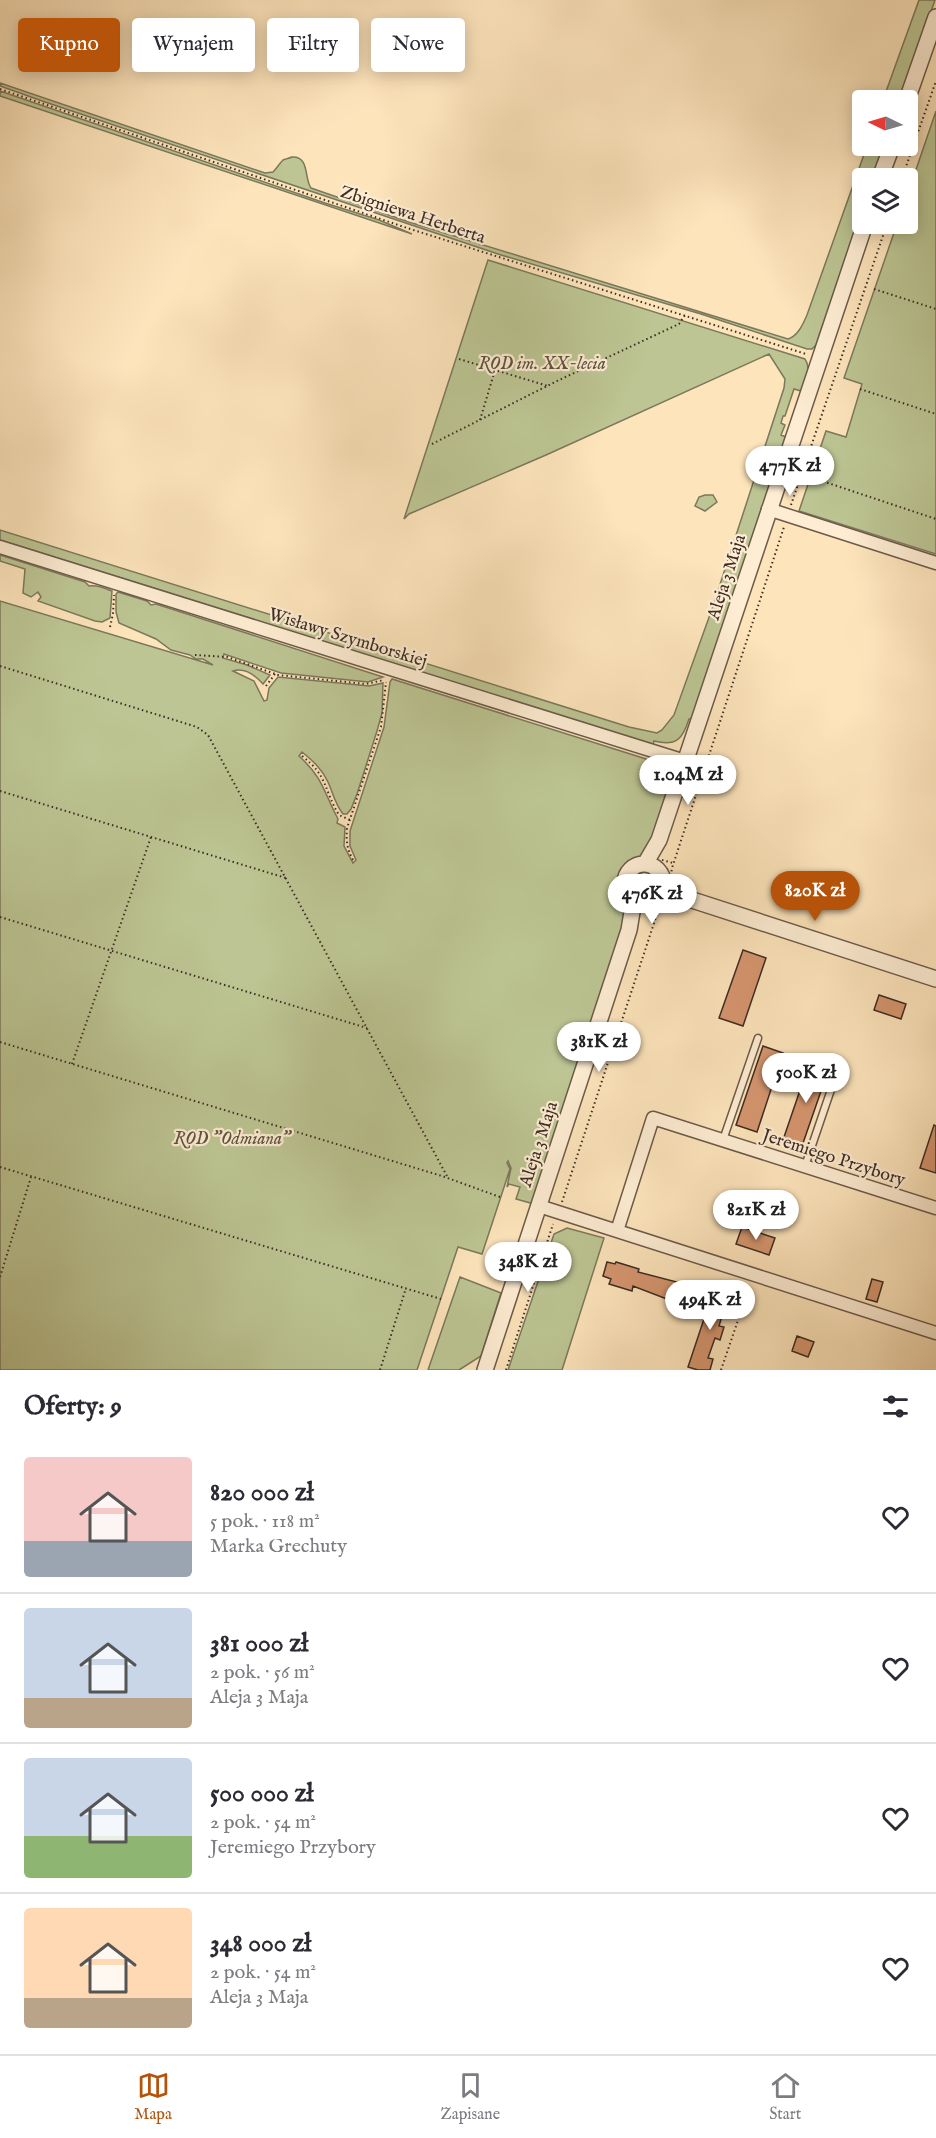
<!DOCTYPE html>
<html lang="pl">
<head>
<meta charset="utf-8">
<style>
  body { margin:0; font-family:"IM FELL English",serif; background:#f7f7f7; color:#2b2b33; height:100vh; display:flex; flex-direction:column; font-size:22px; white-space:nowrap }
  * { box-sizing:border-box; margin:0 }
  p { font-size:20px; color:#7c7c81 }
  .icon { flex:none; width:33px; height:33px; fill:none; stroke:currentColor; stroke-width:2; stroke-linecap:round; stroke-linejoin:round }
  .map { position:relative; height:1370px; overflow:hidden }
  .drawer { display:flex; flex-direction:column; background:#fff; flex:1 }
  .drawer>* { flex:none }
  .hud { position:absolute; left:18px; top:18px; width:600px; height:54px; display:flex; gap:12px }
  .needle { width:39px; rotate:275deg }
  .fabs { position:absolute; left:852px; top:90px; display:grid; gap:12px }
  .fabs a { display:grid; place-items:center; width:66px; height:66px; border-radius:6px; background:#fff; box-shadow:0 3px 15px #0003; font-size:30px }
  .price { position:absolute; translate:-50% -51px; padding:0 14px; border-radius:21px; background:#fff; color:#222; font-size:20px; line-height:39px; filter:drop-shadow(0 2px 3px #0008) }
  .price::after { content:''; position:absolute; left:50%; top:36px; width:18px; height:14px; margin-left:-9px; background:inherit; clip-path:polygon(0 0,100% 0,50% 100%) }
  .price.active { background:#b45309; color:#fff }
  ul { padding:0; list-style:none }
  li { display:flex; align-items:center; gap:18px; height:150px; padding:0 24px }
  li+li { border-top:2px solid #e1e1e2 }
  li span { display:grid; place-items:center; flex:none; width:168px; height:120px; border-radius:6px; color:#555 }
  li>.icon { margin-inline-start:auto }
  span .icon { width:72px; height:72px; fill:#fffc; stroke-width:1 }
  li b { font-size:26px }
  h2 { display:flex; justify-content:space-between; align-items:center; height:72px; padding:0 24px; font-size:26px }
  .chip { padding:0 21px; border-radius:6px; background:#fff; box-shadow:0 3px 15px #0003; font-size:21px; line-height:54px }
  .chip.active { background:#b45309; color:#fff }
  .tab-bar { display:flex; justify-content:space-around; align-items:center; height:84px; border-top:2px solid #e1e1e2; background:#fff; font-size:16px; color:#7c7c81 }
  .tab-bar a { display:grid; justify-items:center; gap:3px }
  .tab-bar .active { color:#b45309 }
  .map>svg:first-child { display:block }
  .green { fill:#bcc593; stroke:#7c785c; stroke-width:1.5 }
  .building { fill:#d5956e; stroke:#3c2c25; stroke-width:1.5 }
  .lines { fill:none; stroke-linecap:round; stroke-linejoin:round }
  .service-casing { stroke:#6c5a4a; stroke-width:9 }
  .minor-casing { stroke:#6c5a4a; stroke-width:15 }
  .tertiary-casing { stroke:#6c5a4a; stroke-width:18 }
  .path { stroke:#3c2c25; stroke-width:2; stroke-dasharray:1.5 3; stroke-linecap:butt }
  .service { stroke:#feedd3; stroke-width:6 }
  .minor { stroke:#feedd3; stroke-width:12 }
  .tertiary { stroke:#feedd3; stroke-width:15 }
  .labels { text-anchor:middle; stroke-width:4.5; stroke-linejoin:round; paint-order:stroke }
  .street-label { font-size:18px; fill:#3c2c25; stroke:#feedd3 }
  .park-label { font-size:18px; font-style:italic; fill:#5c5240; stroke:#feedd3 }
</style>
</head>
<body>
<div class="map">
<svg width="936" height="1370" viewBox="0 0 936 1370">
  <rect width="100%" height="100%" fill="#fde4bb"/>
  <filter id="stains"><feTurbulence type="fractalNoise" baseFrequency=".00333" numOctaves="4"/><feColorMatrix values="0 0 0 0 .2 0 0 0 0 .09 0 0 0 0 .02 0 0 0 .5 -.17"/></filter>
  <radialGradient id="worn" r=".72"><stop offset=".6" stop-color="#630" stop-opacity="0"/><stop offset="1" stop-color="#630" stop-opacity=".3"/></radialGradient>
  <!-- green -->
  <path class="green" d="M919 0H935L900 100H883Z
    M0 83 265 173 273 172C277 168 279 164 283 160 285 159 290 158 292 157 310 156 304 179 311 188L409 222 788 339C798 336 803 324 807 315L867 146H885L873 178H862V210L816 345 812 349H807L701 314 501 255 45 102 0 86Z
    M0 91 325 203 379 220 412 234 0 96Z
    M936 111V554L799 511 826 431 846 437 862 384 844 378 897 224H908V193Z
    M488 260 805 359C812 369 805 381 801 391L794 389 785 416H783L781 423 785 425 781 435 786 437 692 719H689C683 738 677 747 654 741L653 745 0 540V530L629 727 657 733 662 730 674 715 712 609 784 388 785 379 769 354 546 455 409 514 404 519Z
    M705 495H713L717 502 705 511 695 506 699 497Z
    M0 555 85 582 89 586C99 584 105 589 112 591L110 618 102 622 95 621 38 601 41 597 38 592 31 597 23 593 25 569 0 561Z
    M118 592 147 601 151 605 156 604 383 677 368 682 281 673 224 654 223 658 247 665 270 675 263 684C255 675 245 667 233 671L254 681 264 701 267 700 269 688 278 677 369 686 383 683 382 713 377 731 357 794 351 809 347 814H343C335 804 333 793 328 782 322 769 313 761 302 752L299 756C324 779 323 791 338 819L337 823 345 827 344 846 353 863 356 860 350 846V831L384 727 390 682 392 679 656 762 658 759 660 760 669 769 672 779 534 1204 516 1199 520 1187 509 1184 507 1187 511 1168 508 1161 507 1163 510 1169 482 1254 458 1247 417 1370H0V601L213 665 203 659H196L190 655 171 650 156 639 119 623 116 612V594Z
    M567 1228 604 1238 562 1370H508L554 1234Z
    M460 1277 501 1293 481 1356 459 1370H428Z"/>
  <!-- building -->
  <path class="building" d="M743 950 766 958 743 1026 719 1018Z
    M879 995 906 1004 901 1019 874 1010Z
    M763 1046 783 1053 757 1132 736 1125Z
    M810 1061 829 1068 802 1146 783 1140Z
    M934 1125 936 1126V1173L920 1168Z
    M742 1227 775 1238 769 1255 736 1244Z
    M607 1262 615 1264 616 1262 639 1269 638 1272 692 1286 685 1306 633 1286 632 1291 609 1284 611 1279 603 1276Z
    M872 1279 883 1282 877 1302 866 1299Z
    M714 1289 734 1295 730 1308 725 1306 719 1326 724 1327 720 1340 715 1338 708 1358 713 1359 710 1370H698L688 1367Z
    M797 1336 814 1342 808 1357 792 1351Z"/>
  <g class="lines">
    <defs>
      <path id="service" d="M723 1140 758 1038
        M805 1166 837 1072"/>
      <path id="minor" d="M768 509 936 563
        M0 547 685 761
        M539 1206 936 1333
        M617 1231 653 1118 936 1208"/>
      <path id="tertiary" d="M907 100 936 17
        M880 178 892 146
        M625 883a19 19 0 1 1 38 0a19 19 0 1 1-38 0Z
        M645 864 659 840 865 224
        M657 897H683L936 979
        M485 1370 629 930 634 900"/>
    </defs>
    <!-- service casing -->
    <use href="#service" class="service-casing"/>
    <!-- minor casing -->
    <use href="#minor" class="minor-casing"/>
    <!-- tertiary casing -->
    <use href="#tertiary" class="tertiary-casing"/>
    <!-- path -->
    <path class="path" d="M0 89 407 228 806 354
      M902 178 936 81
      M874 289 936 309
      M459 359 548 386
      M860 389 936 414
      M480 420 495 370
      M432 444 557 381 679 324 685 315
      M810 477 936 519
      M791 505 887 224
      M110 627 113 614 114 595
      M195 655 227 657 278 675 366 684 384 680
      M0 666 197 727 208 735 448 1178
      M266 686 275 674
      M302 756C329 777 323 789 339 815L350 820
      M0 791 286 878
      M353 860C347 849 346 841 347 828L381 727 386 682
      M662 860 673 863
      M677 883 671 874 672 868 784 527
      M0 917 367 1028
      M0 1042 442 1176 500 1197
      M72 1064 151 837
      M0 1167 441 1299
      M562 1202 658 911
      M0 1277 31 1177
      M380 1370 406 1288
      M506 1370 553 1224
      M721 1370 750 1285"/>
    <!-- service -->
    <use href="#service" class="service"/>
    <!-- minor -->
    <use href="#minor" class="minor"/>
    <!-- tertiary -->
    <use href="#tertiary" class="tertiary"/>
  </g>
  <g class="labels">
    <!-- street labels -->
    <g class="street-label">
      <text transform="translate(413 214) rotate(18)" y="6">Zbigniewa Herberta</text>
      <text transform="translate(726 577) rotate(-72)" y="6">Aleja 3 Maja</text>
      <text transform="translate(348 637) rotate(17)" y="6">Wisławy Szymborskiej</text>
      <text transform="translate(538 1144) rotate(-72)" y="6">Aleja 3 Maja</text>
      <text transform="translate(834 1157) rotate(18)" y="6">Jeremiego Przybory</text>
    </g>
    <!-- park labels -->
    <g class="park-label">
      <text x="542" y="369">ROD im. XX-lecia</text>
      <text x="232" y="1144">ROD "Odmiana"</text>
    </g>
  </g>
  <rect width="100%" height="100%" filter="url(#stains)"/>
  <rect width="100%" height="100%" fill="url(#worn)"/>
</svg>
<div class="fabs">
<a><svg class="needle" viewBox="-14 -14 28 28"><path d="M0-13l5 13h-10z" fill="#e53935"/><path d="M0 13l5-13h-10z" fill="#7c7c81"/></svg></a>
<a><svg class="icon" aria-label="layers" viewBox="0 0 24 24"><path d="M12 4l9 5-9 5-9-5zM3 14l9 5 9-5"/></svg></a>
</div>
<b class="price" style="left:790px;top:497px">477K zł</b>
<b class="price" style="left:688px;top:806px">1.04M zł</b>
<b class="price active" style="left:815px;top:922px">820K zł</b>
<b class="price" style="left:652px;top:925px">476K zł</b>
<b class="price" style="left:599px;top:1073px">381K zł</b>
<b class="price" style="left:806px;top:1104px">500K zł</b>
<b class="price" style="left:756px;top:1241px">821K zł</b>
<b class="price" style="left:528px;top:1293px">348K zł</b>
<b class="price" style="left:710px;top:1331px">494K zł</b>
<div class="hud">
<a class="chip active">Kupno</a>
<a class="chip">Wynajem</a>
<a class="chip">Filtry</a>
<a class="chip">Nowe</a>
</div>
</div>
<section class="drawer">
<h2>Oferty: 9<svg class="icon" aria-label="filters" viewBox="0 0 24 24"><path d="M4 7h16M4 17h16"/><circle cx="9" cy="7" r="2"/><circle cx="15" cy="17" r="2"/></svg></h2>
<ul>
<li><span style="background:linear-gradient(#f6c9c9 70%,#9aa5b1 0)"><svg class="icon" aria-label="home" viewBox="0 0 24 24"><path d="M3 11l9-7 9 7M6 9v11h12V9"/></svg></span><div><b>820 000 zł</b><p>5 pok. · 118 m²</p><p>Marka Grechuty</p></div><svg class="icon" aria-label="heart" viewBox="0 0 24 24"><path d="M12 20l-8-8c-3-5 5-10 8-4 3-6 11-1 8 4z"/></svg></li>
<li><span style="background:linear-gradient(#c9d6e8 75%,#b9a48a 0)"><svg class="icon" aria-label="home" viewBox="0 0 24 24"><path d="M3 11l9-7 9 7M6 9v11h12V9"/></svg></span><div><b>381 000 zł</b><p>2 pok. · 56 m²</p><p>Aleja 3 Maja</p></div><svg class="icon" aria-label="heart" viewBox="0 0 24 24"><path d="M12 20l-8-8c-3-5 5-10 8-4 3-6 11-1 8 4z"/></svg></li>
<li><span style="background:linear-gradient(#c9d6e8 65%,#8fb573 0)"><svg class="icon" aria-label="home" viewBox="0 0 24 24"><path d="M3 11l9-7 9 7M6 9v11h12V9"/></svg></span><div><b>500 000 zł</b><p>2 pok. · 54 m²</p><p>Jeremiego Przybory</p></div><svg class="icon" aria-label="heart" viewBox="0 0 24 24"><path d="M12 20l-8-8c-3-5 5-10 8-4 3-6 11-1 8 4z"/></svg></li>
<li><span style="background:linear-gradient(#ffd9b3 75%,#b9a48a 0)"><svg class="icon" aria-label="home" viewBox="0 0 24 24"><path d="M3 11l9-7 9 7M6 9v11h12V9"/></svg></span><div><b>348 000 zł</b><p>2 pok. · 54 m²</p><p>Aleja 3 Maja</p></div><svg class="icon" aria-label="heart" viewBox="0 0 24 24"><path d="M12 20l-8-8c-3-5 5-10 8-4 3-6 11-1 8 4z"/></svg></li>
</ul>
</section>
<nav class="tab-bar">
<a class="active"><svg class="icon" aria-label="map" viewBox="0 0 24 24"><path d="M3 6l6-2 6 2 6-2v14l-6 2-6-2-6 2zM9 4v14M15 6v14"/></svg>Mapa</a>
<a><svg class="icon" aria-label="saved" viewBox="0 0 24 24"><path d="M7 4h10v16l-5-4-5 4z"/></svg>Zapisane</a>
<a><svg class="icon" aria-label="home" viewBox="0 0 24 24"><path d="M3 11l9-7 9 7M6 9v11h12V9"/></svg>Start</a>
</nav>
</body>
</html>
